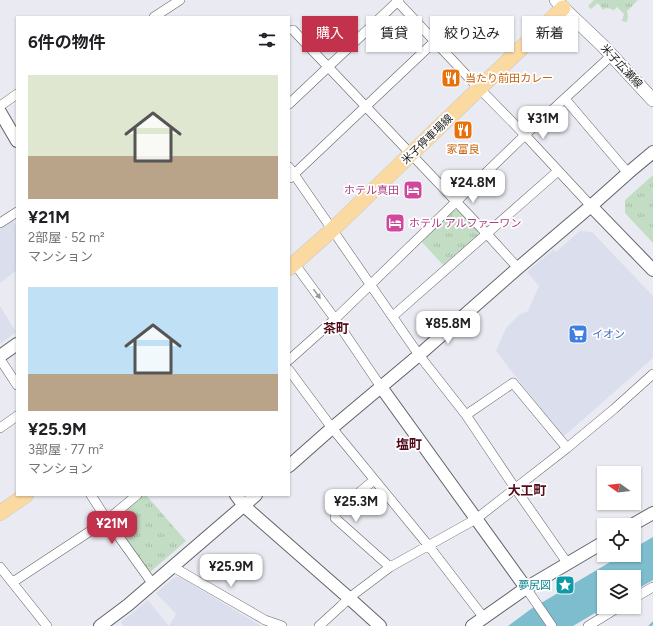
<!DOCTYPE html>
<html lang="ja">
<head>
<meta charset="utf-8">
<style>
  body { margin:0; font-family:Figtree,"Noto Sans JP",sans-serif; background:#f6f6f6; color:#202124; height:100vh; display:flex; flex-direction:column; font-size:15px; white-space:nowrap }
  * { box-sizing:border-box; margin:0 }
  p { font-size:13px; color:#757577 }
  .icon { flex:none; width:22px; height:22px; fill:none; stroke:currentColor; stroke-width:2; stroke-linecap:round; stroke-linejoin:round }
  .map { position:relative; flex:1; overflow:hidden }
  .details { position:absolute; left:16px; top:16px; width:274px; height:480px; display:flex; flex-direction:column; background:#fff; border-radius:0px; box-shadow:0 1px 3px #0004 }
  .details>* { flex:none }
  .banner { position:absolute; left:302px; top:16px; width:291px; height:36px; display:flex; gap:8px }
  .needle { width:26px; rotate:284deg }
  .buttons { position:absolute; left:597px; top:466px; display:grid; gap:8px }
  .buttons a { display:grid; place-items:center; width:44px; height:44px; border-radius:0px; background:#fff; box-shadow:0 1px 3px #0004; font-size:20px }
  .price { position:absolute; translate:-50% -34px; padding:0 9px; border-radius:8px; background:#fff; color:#222; font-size:13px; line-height:26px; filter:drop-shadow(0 1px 2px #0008) }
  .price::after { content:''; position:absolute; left:50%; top:24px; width:12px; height:9px; margin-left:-6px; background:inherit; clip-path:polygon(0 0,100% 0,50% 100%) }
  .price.active { background:#c2324d; color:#fff }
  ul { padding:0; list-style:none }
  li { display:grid; align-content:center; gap:8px; height:212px; padding:0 12px }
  li span { display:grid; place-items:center; height:124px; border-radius:0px; color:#555 }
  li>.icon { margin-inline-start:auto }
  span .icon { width:72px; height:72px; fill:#fffc; stroke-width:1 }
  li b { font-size:17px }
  h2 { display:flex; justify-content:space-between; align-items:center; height:48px; padding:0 12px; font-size:17px }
  .pill { padding:0 14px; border-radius:0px; background:#fff; box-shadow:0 1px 3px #0004; font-size:14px; line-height:36px }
  .pill.active { background:#c2324d; color:#fff }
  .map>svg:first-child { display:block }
  .built { fill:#dbdeec }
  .park { fill:url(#park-tufts) }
  .water { fill:#7dbdce }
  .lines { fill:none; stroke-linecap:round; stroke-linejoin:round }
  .stream { stroke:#7dbdce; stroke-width:2.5 }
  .minor-casing { stroke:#626369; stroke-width:10 }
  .tertiary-casing { stroke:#626369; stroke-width:14 }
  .secondary-casing { stroke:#626369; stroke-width:14 }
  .primary-casing { stroke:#c8c8c9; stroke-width:16 }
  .minor { stroke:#fff; stroke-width:9 }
  .tertiary { stroke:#fff; stroke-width:12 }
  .secondary { stroke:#fff; stroke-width:13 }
  .primary { stroke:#fbdaa2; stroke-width:15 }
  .oneway { fill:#989899 }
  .labels { text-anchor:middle; stroke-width:3.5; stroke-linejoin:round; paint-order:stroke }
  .street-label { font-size:11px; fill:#1a1a1d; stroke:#fff }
  .food-label { font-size:11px; fill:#c56008; stroke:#fff; text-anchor:start }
  .hotel-label { font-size:11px; fill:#b23c85; stroke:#fff; text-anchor:end }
  .shop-label { font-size:11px; fill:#366cbe; stroke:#fff; text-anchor:start }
  .culture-label { font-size:11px; fill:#0d838f; stroke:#fff; text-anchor:end }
  .quarter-label { font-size:13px; font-weight:bold; fill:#510b1a; stroke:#fff }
</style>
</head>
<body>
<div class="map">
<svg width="653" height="626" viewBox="0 0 653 626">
  <defs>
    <pattern id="park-tufts" width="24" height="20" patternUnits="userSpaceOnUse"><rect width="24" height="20" fill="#c2ddc3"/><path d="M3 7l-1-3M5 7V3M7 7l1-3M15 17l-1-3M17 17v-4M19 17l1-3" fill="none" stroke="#a6bda7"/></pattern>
  </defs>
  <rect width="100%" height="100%" fill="#eaebf2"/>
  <!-- built -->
  <path class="built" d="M11 218 17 228V270L0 283V225Z
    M580 231 592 232 653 296V358L563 437 496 351 506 328 519 315 528 311 539 286 527 272 554 249 556 252Z
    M0 306 16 332 0 344Z
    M175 577H180L261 626H169L176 614 156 593Z
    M148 600 169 626H124L121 622Z"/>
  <!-- park -->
  <path class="park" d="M594 0H638L627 11 628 16 627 22 622 21 624 14 617 7 613 11 612 9 605 8 603 10 598 3 591 9 588 6Z
    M653 175V243L625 213V200Z
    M454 210H458L478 231V235L443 265 421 241Z
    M144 495H146L186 541 149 573 115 522V518Z"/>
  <!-- water -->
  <path class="water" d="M653 537V580L634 591V577H604V607H606L599 611 600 615 597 616 595 613 573 626H508L531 609 622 555H634V548Z"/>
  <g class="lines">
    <!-- stream -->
    <path class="stream" d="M650 626 653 623"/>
    <defs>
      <path id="minor" d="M396 0 471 80 525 135 591 206
        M154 17 180 0
        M293 30 486 233 518 268
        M565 99 628 173
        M289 104 399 0
        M0 106 17 94
        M289 167 419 355 466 415 515 488 568 564
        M290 178 435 41
        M0 223 17 212
        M294 263 335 319 381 387
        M393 316 558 171
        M0 359 17 385
        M289 360 335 319 525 135 612 55
        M289 370 332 428 428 545 484 618
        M466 415 513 383 567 448
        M0 428 17 416
        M374 480 336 512 335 518 390 567
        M91 495 107 520 152 583
        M0 567 47 626
        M173 567 265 620 282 626
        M13 582 107 520 137 495
        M526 588 552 626
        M634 598 653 587
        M319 626 341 606 349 598 390 567 476 519 567 448 614 409 653 374
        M588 626 619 607"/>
      <path id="tertiary" d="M0 112 17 141
        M653 152 628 173 591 206 653 270
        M0 356 17 344
        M381 387 526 588
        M289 466 332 428 419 355 518 268 591 206
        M236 495 244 506 349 598 380 626
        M632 525 653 513
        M100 626 128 605 256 495
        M472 626 526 588 604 542"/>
      <path id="secondary" d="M556 0 563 8 602 45 653 100"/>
      <path id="primary" d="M289 268 332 230 563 8
        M0 513 26 495"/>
    </defs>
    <!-- minor casing -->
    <use href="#minor" class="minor-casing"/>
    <!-- tertiary casing -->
    <use href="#tertiary" class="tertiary-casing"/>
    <!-- secondary casing -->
    <use href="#secondary" class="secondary-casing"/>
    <!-- primary casing -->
    <use href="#primary" class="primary-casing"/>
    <!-- minor -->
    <use href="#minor" class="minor"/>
    <!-- tertiary -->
    <use href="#tertiary" class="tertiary"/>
    <!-- secondary -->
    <use href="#secondary" class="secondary"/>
    <!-- primary -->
    <use href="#primary" class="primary"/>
  </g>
  <!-- one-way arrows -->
  <defs><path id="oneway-solid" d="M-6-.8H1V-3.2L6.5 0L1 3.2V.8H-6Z"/></defs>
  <use class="oneway" href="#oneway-solid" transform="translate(317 294) rotate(54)"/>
  <!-- icons -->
  <defs>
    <symbol id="restaurant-square" viewBox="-11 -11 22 22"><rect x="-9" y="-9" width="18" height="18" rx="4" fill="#e8710a" stroke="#fff"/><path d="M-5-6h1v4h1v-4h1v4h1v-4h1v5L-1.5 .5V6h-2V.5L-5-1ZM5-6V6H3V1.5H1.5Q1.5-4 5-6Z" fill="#fff"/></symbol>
    <symbol id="hotel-square" viewBox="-11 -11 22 22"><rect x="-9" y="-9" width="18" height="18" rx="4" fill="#d1479c" stroke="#fff"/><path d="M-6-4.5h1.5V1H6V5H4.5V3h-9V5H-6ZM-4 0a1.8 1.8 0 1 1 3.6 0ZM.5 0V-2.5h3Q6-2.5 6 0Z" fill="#fff"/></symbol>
    <symbol id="supermarket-square" viewBox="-11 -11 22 22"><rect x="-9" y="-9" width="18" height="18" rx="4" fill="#3f7fe0" stroke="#fff"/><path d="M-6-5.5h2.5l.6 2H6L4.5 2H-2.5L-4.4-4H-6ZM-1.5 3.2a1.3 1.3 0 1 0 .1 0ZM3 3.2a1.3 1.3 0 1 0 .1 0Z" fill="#fff"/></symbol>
    <symbol id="sight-square" viewBox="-11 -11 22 22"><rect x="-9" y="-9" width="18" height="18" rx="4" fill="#0f9aa8" stroke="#fff"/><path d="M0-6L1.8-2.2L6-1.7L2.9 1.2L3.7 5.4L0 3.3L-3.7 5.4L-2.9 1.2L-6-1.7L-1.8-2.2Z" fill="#fff"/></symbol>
  </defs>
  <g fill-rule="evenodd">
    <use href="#restaurant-square" x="440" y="67" width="22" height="22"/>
    <use href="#restaurant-square" x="452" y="119" width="22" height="22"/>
    <use href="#hotel-square" x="402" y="179" width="22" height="22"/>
    <use href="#hotel-square" x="384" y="212" width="22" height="22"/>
    <use href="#supermarket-square" x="567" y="323" width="22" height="22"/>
    <use href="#sight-square" x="554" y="574" width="22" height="22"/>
  </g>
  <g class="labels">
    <!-- street labels -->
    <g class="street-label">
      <text transform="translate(622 66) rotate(47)" y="4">米子広瀬線</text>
      <text transform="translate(427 139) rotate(-44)" y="4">米子停車場線</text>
    </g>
    <!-- food labels -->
    <g class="food-label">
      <text x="465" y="82">当たり前田カレー</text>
      <text x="463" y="153" text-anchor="middle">家富良</text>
    </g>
    <!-- hotel labels -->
    <g class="hotel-label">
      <text x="399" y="194">ホテル真田</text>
      <text x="409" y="227" text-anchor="start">ホテル アルファーワン</text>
    </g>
    <!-- shop labels -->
    <g class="shop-label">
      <text x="592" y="338">イオン</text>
    </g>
    <!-- culture labels -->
    <g class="culture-label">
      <text x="551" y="589">夢尻図</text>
    </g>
    <!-- quarter labels -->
    <g class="quarter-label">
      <text x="336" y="333">茶町</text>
      <text x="409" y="449">塩町</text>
      <text x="527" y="495">大工町</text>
    </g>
  </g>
</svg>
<div class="buttons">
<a><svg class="needle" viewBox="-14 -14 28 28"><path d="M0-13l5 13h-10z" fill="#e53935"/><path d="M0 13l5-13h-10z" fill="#757577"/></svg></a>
<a><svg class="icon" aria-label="locate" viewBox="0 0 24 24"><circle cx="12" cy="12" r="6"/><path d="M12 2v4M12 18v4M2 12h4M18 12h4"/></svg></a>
<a><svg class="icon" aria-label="layers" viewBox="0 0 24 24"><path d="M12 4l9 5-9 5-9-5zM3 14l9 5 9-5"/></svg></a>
</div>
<b class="price" style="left:543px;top:140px">¥31M</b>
<b class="price" style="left:473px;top:204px">¥24.8M</b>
<b class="price" style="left:448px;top:345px">¥85.8M</b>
<b class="price" style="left:356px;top:523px">¥25.3M</b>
<b class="price active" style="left:112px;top:545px">¥21M</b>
<b class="price" style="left:231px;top:588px">¥25.9M</b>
<div class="banner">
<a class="pill active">購入</a>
<a class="pill">賃貸</a>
<a class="pill">絞り込み</a>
<a class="pill">新着</a>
</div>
<section class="details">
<h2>6件の物件<svg class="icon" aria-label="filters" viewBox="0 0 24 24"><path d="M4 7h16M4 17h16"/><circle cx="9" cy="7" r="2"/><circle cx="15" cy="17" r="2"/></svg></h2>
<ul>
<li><span style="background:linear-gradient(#dfe7d0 65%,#b9a48a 0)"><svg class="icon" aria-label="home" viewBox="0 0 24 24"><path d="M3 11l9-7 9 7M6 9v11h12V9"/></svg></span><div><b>¥21M</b><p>2部屋 · 52 m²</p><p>マンション</p></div></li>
<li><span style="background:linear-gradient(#bfe0f5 70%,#b9a48a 0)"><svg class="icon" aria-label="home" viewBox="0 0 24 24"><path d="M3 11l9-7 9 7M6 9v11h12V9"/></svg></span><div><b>¥25.9M</b><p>3部屋 · 77 m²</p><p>マンション</p></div></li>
</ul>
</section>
</div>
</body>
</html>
